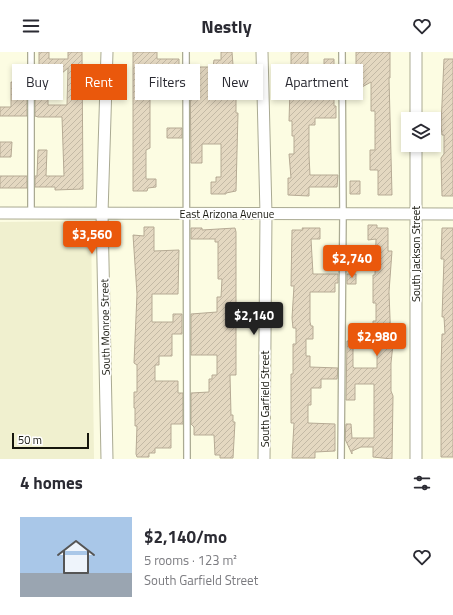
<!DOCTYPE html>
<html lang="en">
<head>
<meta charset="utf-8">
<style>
  body { margin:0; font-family:"Titillium Web",sans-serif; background:#f7f7f7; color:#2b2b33; height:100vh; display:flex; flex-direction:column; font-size:15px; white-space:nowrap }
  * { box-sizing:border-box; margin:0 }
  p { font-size:13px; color:#7c7c81 }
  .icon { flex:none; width:22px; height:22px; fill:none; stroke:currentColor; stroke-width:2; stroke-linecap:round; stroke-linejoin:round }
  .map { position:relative; height:407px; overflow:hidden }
  .sheet { display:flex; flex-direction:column; background:#fff; flex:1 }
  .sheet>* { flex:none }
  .banner { position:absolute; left:12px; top:12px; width:429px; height:36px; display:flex; gap:8px }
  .controls { position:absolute; left:401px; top:60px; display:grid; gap:8px }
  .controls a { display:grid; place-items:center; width:40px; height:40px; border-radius:0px; background:#fff; box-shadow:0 2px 6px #0003; font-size:20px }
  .scale { position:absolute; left:12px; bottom:10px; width:77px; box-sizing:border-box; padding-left:4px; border:2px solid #16160d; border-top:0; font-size:11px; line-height:14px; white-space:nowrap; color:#16160d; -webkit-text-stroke:3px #fff; paint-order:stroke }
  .price { position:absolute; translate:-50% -34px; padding:0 9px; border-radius:4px; background:#ea580c; color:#fff; font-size:13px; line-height:26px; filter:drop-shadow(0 1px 2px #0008) }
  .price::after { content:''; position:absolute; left:50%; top:24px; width:12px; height:9px; margin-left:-6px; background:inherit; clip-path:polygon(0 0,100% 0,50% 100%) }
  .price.on { background:#222; color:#fff }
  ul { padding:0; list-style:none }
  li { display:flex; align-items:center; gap:12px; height:100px; padding:0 20px }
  li span { display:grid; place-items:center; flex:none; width:112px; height:80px; border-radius:0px; color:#555 }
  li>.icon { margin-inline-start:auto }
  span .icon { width:48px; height:48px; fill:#fffc; stroke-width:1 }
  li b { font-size:17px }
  h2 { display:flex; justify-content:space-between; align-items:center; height:48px; padding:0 20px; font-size:17px }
  .pill { padding:0 14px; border-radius:0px; background:#fff; box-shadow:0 2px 6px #0003; font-size:14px; line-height:36px }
  .pill.on { background:#ea580c; color:#fff }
  header { display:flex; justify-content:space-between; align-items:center; height:52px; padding:0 20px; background:#fff; font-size:18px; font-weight:700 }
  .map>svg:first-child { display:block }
  .built { fill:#f0f0cf }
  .building { fill:url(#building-hatch); stroke:#b6aa94; fill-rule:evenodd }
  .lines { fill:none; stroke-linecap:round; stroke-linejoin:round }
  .lane-casing { stroke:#aaaa92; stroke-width:8 }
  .street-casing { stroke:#aaaa92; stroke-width:13 }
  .lane { stroke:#fff; stroke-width:5.5 }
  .street { stroke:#fff; stroke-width:11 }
  .labels { text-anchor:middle; stroke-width:3.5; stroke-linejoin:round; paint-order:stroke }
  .street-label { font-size:11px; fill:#16160d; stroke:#fff }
</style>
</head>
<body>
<header><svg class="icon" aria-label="menu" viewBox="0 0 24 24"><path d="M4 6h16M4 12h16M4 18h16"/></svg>Nestly<svg class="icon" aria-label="heart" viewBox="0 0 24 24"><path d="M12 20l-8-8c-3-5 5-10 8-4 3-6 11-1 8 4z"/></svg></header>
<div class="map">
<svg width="453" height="407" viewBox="0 0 453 407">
  <defs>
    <pattern id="building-hatch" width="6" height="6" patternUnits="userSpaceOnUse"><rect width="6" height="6" fill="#e4d8c1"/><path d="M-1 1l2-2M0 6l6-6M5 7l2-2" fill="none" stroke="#c3b9a5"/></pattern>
  </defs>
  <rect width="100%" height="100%" fill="#fcfce2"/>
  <!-- built -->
  <path class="built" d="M91 169 94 407H0V170Z"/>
  <!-- building -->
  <path class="building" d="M39 0H49V7H68V0H82L83 137 55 138V135H35V124H37L38 98H47L46 124H64L62 65H38L35 64V18H38L39 15ZM68 16 67 53H48V28L55 27Z
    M133 0H157V7H179V15H182V41H168L167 27H150V96L146 98V127H156V135L148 136 147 139H133Z
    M221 0H232L233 13H236V61H238L236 139 226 141V142H211V130H216V125H221V92H202V111H191L190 15H213L214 8H221Z
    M291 0H308V30H324V7H334V54H336V66H315V73H309V103L310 123H338L337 135H309V144L288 143V126H291L289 102H294V84H292V69H289L290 37H291Z
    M356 0H390V26H389L392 143H378V118H370V98H375V59H371V30L362 35V31H351V18L356 17Z
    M444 7H453V144H442L441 106 444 102V83H442L441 73Z
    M13 18H27V64H0V55H11V30H13Z
    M167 76H182V86H167Z
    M0 90H12L11 105H0Z
    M0 124H27V136H0Z
    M350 129H360V142H350Z
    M368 173H377V176H388V199H392L389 240 391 292H393L391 311V339L393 344 392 407 373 405V395H361L352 399V402L345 387 346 372H351L352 386H374V332H355V348H346L347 289H353V315L354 316H377V298H375V288H373V269H376V251H373V223H375L376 187 368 188Z
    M144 175H154V199L179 198 178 242H152V270H173V262H182V282H172V304H159V313H155V329H178V341H183V372H171V396H155V401H149V405H137L136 402 137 374H135V356H134V340H137V313L134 311 137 242 133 183 144 184Z
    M191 176H202V178L235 176 236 180V323H230L231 363H233V370H235L233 406H220V403H215L214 383H194V375L191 372V341L209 340V327H212V323H217V303H191V262L217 260V245H221L222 227H218V190H215V187H191Z
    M302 176H320V187H311L313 222H338V231H335V240H310V270L311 274H313V287H306V304H310V315L338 316 337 327H321V336H311V353H308V371L335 372V399L315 400V406H292L294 371H291V322H293V292H296V276H293L292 266 294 234H291L292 178H303Z
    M442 176H453V405H441V315L442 282H445L444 265H442L444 207H441Z
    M347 222H356V232H347Z"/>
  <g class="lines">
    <defs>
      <path id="lane" d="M31 0V161
        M186 0 187 407
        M341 407 343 162 342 0"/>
      <path id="street" d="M107 0 102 161 107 407
        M262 0 266 162 264 407
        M416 0V67
        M416 93V407
        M0 161 453 162"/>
    </defs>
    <!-- lane casing -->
    <use href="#lane" class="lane-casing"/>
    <!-- street casing -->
    <use href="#street" class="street-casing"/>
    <!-- lane -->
    <use href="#lane" class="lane"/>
    <!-- street -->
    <use href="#street" class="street"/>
  </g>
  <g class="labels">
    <!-- street labels -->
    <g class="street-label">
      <text x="227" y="166">East Arizona Avenue</text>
      <text transform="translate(416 202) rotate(-90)" y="4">South Jackson Street</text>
      <text transform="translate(105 275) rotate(-91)" y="4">South Monroe Street</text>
      <text transform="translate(265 347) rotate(-90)" y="4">South Garfield Street</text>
    </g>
  </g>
</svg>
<div class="controls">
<a><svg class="icon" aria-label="layers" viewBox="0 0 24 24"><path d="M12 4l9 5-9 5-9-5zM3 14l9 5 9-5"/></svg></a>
</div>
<div class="scale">50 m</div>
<b class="price" style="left:92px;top:203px">$3,560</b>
<b class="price" style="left:352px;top:227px">$2,740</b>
<b class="price on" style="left:254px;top:284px">$2,140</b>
<b class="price" style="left:377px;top:305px">$2,980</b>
<div class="banner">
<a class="pill">Buy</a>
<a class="pill on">Rent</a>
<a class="pill">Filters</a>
<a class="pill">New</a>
<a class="pill">Apartment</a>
</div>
</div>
<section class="sheet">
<h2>4 homes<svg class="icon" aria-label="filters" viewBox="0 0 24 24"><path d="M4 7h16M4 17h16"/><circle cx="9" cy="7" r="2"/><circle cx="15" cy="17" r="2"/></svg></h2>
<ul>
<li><span style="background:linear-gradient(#a9c7e8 70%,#9aa5b1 0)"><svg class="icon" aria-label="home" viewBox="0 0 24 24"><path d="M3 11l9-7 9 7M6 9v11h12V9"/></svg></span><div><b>$2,140/mo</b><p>5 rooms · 123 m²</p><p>South Garfield Street</p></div><svg class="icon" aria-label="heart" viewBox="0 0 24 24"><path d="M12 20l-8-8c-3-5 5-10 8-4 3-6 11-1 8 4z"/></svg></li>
</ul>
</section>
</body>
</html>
